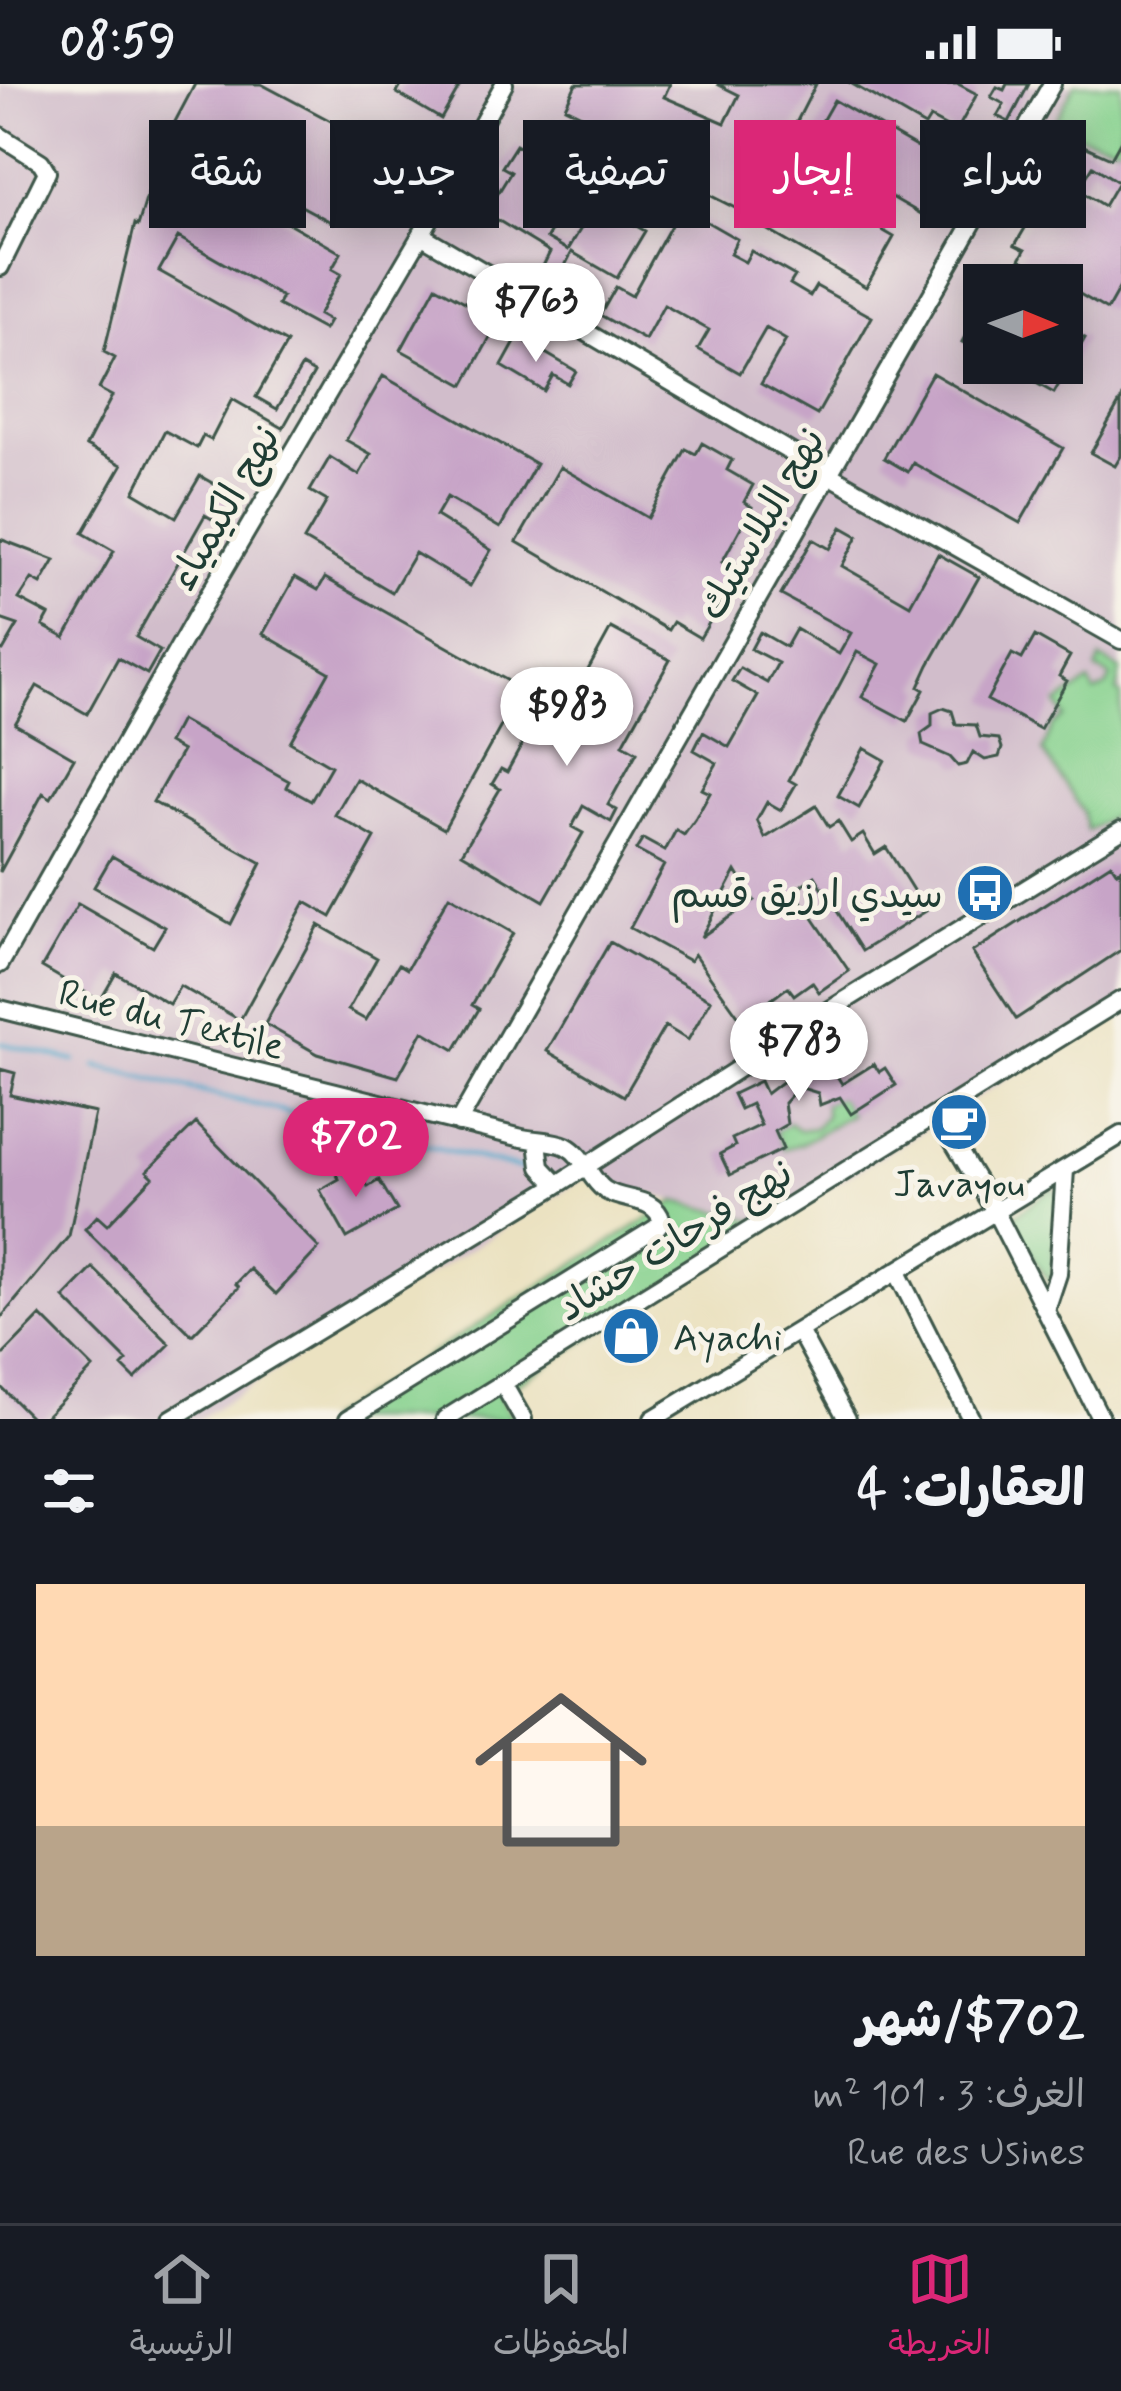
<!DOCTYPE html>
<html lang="ar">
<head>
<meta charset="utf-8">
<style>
  body { margin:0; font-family:Mynerve,"Playpen Sans Arabic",sans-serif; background:#20242c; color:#f1f3f6; direction:rtl; height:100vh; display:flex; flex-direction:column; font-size:45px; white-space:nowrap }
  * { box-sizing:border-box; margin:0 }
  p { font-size:39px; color:#9ea1a6 }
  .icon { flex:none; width:66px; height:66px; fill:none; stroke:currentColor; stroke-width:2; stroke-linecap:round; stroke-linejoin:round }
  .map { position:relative; height:1335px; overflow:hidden; direction:ltr }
  .panel { display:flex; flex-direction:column; background:#171b24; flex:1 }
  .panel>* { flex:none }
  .top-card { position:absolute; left:36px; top:36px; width:1050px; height:108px; direction:rtl; display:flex; gap:24px }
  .needle { width:78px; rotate:91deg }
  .fabs { position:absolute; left:963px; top:180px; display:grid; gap:24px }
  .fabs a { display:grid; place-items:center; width:120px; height:120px; border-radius:0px; background:#171b24; box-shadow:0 6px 30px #0003; font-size:60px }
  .price { position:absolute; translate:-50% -102px; padding:0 27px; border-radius:42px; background:#fff; color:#222; font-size:39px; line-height:78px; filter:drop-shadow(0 3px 6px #0008) }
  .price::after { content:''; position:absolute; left:50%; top:72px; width:36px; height:27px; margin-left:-18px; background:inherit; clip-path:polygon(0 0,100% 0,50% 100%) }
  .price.active { background:#db2777; color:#fff }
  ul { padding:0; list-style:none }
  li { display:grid; align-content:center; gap:24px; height:636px; padding:0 36px }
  li span { display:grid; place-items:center; height:372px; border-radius:0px; color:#555 }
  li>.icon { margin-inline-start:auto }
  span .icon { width:216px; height:216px; fill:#fffc; stroke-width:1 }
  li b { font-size:51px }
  h2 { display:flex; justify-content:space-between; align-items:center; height:144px; padding:0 36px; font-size:51px }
  .chip { padding:0 42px; border-radius:0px; background:#171b24; box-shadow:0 6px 30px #0003; font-size:42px; line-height:108px }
  .chip.active { background:#db2777; color:#fff }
  .status { display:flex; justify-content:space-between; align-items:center; height:84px; padding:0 60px; background:#171b24; direction:ltr }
  .status svg { height:33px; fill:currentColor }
  .tab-bar { display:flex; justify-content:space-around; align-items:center; height:168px; border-top:3px solid #363941; background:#171b24; font-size:33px; color:#9ea1a6 }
  .tab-bar a { display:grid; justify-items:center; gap:6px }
  .tab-bar .active { color:#db2777 }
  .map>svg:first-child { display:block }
  .industrial { fill:#d1bdcb; fill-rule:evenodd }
  .green { fill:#86d18e; stroke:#528761; stroke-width:3 }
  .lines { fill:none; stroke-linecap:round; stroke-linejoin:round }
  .stream { stroke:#4ea7cb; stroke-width:4.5 }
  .building { fill:#c7a4c7; fill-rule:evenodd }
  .street-casing { stroke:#3e5649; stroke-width:22 }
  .street { stroke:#fff; stroke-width:16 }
  .labels { text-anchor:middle; stroke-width:10; stroke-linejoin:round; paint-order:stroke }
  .street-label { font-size:39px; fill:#1f3d34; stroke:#f7f3e8 }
  .poi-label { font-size:39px; fill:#1f3d34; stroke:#f7f3e8; text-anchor:end }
</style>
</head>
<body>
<div class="status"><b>08:59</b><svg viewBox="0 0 49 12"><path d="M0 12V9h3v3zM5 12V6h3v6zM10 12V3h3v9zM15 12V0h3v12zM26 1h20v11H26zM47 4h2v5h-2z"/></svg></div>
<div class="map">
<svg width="1121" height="1335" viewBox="0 0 1121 1335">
  <rect width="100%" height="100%" fill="#f7f3e8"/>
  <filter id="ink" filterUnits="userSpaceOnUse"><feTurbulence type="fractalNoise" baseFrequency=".00833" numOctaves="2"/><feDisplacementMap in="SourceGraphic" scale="24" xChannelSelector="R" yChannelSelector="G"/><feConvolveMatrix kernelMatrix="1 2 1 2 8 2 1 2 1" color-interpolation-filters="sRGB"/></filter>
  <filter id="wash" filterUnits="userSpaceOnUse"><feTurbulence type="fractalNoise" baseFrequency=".004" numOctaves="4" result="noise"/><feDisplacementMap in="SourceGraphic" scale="48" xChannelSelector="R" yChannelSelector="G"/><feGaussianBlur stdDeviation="2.7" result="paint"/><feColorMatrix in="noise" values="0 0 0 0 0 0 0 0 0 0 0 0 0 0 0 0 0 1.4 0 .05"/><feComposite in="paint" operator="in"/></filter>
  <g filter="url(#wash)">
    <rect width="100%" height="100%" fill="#ebe2c1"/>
    <!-- industrial -->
    <path class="industrial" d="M0 0H1121V925L770 1140 584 1094 198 1335H0ZM984 201H1062V279H984Z"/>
    <!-- green -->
    <path class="green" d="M1075 0H1121V62L1051 44Z
      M1101 575 1121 586 1117 608 1121 611V727L1087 747 1083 728 1043 667 1053 642 1065 633 1057 620 1089 598 1095 609 1106 603 1111 593 1096 585Z
      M840 1013 851 1030 801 1060 783 1065 775 1047 789 1039 799 1046 815 1044 825 1032V1019Z
      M1052 1104 1058 1111 1051 1202 1011 1134Z
      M676 1117 770 1140 499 1311 513 1335H326Z"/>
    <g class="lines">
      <!-- stream -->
      <path class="stream" d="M0 959 75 977
        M96 982 522 1085"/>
    </g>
    <g id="blocks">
      <!-- building -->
      <path class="building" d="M195 0H261L378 62 367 82 384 91 362 132 343 121 333 139 206 71 197 87 341 169 332 185 341 190 318 231 329 237 324 246 278 221 282 213 178 153 159 187 287 259 256 313 277 325 302 282 314 289 283 344 232 315 211 356 203 352 197 364 165 347 134 408 176 433 200 392 228 408 225 413 237 420 224 442 205 431 136 553 160 567 147 590 118 574 87 630 37 602 15 640 74 674 51 714 43 709 0 788V566L3 567 18 541 0 535V455L55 476 41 500 32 495 19 515 49 531 43 542 65 554 114 467 83 449 122 381 86 362 112 312 99 305 115 274 104 268 135 140 138 142 162 62Z
        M402 0H461L441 35 397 9Z
        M576 0H670L664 13 725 39 739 11 717 0H816L749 131 664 88 677 63 637 43 631 55 565 23Z
        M852 0H958L977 10 956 48 930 34 925 42Z
        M1007 0H1029L1009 38 997 32 1004 20 991 13 997 3 1004 6Z
        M834 16 956 86 928 134 876 104 871 113 801 74Z
        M1121 56V201L1107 226 1020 175 1025 166 1015 161 1031 134 1040 139 1051 118 1040 112 1073 57 1111 74ZM1093 82 1118 98 1104 122 1078 106Z
        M516 61 579 99 547 154 568 166 596 119 645 147 617 194 572 168 553 205 536 196 550 168 486 129 511 88 502 83Z
        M605 67 637 85 625 105 594 87Z
        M793 94 894 153 866 203 764 144Z
        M681 123 737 155 730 170 745 178 751 167 795 192 790 200 810 212 816 202 872 233 817 331 761 300 786 256 766 244 740 289 698 265 709 246 664 221 645 256 600 231 616 203 632 212Z
        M436 202 499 237 464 301 401 266Z
        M984 218V270L962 258Z
        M1062 241 1085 254 1054 309 1000 279H1062Z
        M518 253 576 287 568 300 553 291 544 307 502 282Z
        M932 289 1063 364 1020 439 913 379 908 388 884 374Z
        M383 292 536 380 500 444 447 413 436 432 491 466 470 502 415 469 392 508 304 456 327 417 310 407 330 373 359 391 371 370 346 356Z
        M1121 316V372L1115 382 1091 369Z
        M702 359 732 376 727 386 753 401 744 418 752 423 722 478 740 487 700 554 673 538 668 546 517 458 560 383 648 434 686 365 696 370Z
        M842 443 858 452 842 482 910 521 938 470 979 493 929 581 919 603 924 606 907 637 862 613 880 580 857 568 789 696 796 700 781 726 767 718 757 736 765 754 816 722 829 743 838 737 851 758 863 750 875 770 886 763 926 827 862 867 815 792 794 806 849 887 819 908 812 898 794 911 788 903 742 937 694 870 690 877 630 844 664 781 636 766 643 755 665 767 676 746 684 751 696 734 710 709 702 705 717 679 694 666 703 648 729 663 758 612 732 597 740 584 767 599 778 579 751 565 760 548 786 563 796 545 839 570 851 549 781 511 813 455 830 465ZM736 787 754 816 701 853Z
        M295 493 318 506 325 494 510 598 504 609 516 615 444 745 356 695 335 731 375 754 331 833 305 818 240 936 180 902 169 920 116 889 100 917 42 883 78 820 153 863 165 843 94 803 112 772 231 840 262 779 153 718 182 667 168 659 180 636 289 697 286 703 311 717 331 682 290 658 329 588 263 550Z
        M611 544 670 576 623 660 637 668 608 721 617 726 611 738 583 722 572 743 583 749 544 817 462 769 500 705 492 700 501 685 507 688 546 617 565 628Z
        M1035 552 1070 572 1059 592 1067 597 1040 645 987 616 1012 570 1022 575Z
        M943 624 952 627 956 640 976 641 980 653 999 655 1002 664 999 673 985 676 973 668 967 680 958 682 950 673 923 661 921 650 932 642V629Z
        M864 664 885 676 859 724 838 712Z
        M1111 779 1117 788 1121 785V866L1016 935 972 868Z
        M449 812 513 849 472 921 479 925 455 966 423 947 398 993 318 970 265 940 319 841 377 874 348 926 366 936 399 880 407 885Z
        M610 858 711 916 688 956 665 942 624 1012 547 967Z
        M821 957 830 970 825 973 842 1000 874 980 879 988 885 984 896 1001 851 1030 840 1013 820 1021 818 1009 802 1004 795 1007 784 1019 787 1040 775 1047 783 1065 730 1091 720 1070 735 1062 732 1055 761 1041 751 1020 740 1025 733 1010 760 997 766 1010 788 993 808 987 798 971Z
        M0 985 15 989 10 1011 95 1029 69 1152 0 1235Z
        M196 1039 319 1164 276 1210 250 1185 236 1200 239 1203 192 1251 85 1145 97 1132 107 1141 153 1093 147 1087Z
        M343 1076 349 1087 356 1082 368 1103 379 1096 397 1126 347 1154 320 1106 339 1095 332 1082Z
        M93 1184 170 1260 135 1295 122 1282 127 1277 64 1214Z
        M41 1232 93 1284 43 1335H33L0 1302V1274Z"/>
    </g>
  </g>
  <g filter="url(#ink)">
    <use href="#blocks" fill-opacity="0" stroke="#3e5649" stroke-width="3"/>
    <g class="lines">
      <defs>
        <path id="street" d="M0 52 41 78 47 88 0 183
          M421 151 826 389 1121 556
          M0 880 196 533 421 151 504 0
          M0 925 518 1053C532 1057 553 1056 566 1062 585 1072 589 1095 605 1106 625 1119 654 1111 662 1137L656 1144 348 1335
          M937 1031 995 1127 1101 1335
          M458 1039 1052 0
          M538 1058 541 1083 557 1100
          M897 1188 971 1335
          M1046 1226 1058 1190 1065 1086
          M799 1247 847 1335
          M503 1300 523 1335
          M171 1335 549 1106 841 919 1121 746
          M445 1335 1121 916
          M653 1335 1121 1051"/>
      </defs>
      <!-- street casing -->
      <use href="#street" class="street-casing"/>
      <!-- street -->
      <use href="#street" class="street"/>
    </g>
  </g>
  <!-- icons -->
  <defs>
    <symbol id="bus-disc" viewBox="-11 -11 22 22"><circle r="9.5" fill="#1f6fb2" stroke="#f7f3e8"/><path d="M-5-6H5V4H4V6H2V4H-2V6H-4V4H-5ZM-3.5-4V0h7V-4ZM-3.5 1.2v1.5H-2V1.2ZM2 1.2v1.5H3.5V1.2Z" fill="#fff"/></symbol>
    <symbol id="cafe-disc" viewBox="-11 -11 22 22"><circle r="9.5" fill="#1f6fb2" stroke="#f7f3e8"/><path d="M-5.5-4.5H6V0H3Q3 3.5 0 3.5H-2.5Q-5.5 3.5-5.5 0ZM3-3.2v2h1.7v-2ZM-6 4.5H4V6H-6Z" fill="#fff"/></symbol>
    <symbol id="shop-disc" viewBox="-11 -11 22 22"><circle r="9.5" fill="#1f6fb2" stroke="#f7f3e8"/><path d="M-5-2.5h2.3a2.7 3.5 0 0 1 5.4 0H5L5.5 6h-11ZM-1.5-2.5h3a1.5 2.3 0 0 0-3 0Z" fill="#fff"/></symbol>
  </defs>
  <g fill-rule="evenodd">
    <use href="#bus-disc" x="952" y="776" width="66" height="66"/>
    <use href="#cafe-disc" x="926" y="1005" width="66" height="66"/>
    <use href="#shop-disc" x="598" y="1219" width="66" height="66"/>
  </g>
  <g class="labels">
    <!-- street labels -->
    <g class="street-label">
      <text transform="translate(223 423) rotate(-60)" y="14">نهج الكيمياء</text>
      <text transform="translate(760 439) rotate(-60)" y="14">نهج البلاستيك</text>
      <text transform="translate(172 934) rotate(14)" y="14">Rue du Textile</text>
      <text transform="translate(674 1155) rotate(-32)" y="14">نهج فرحات حشاد</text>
    </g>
    <!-- poi labels -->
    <g class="poi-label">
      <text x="943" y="823">سيدي ارزيق قسم</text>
      <text x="959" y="1112" text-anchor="middle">Javayou</text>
      <text x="673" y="1266" text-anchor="start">Ayachi</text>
    </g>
  </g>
</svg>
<div class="fabs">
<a><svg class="needle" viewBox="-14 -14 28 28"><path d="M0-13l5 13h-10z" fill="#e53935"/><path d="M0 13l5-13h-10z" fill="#9ea1a6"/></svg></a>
</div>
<b class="price" style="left:536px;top:281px">$763</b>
<b class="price" style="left:567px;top:685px">$983</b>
<b class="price" style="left:799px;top:1020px">$783</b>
<b class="price active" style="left:356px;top:1116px">$702</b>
<div class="top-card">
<a class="chip">شراء</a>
<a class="chip active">إيجار</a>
<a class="chip">تصفية</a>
<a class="chip">جديد</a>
<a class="chip">شقة</a>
</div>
</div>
<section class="panel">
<h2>العقارات: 4<svg class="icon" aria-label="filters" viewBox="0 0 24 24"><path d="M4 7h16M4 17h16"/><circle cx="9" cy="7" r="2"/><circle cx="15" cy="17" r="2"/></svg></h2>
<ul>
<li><span style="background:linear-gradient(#ffd9b3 65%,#b9a48a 0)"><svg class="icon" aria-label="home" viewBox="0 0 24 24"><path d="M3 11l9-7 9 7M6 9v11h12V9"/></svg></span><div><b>$702/شهر</b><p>الغرف: 3 · 101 m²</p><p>Rue des Usines</p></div></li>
</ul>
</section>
<nav class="tab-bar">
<a class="active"><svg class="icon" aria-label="map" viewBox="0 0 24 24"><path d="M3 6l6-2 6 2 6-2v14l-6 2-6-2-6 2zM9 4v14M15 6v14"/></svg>الخريطة</a>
<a><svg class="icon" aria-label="saved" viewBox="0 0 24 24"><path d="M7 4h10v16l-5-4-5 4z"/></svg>المحفوظات</a>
<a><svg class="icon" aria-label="home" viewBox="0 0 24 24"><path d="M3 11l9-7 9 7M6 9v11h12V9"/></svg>الرئيسية</a>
</nav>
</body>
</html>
